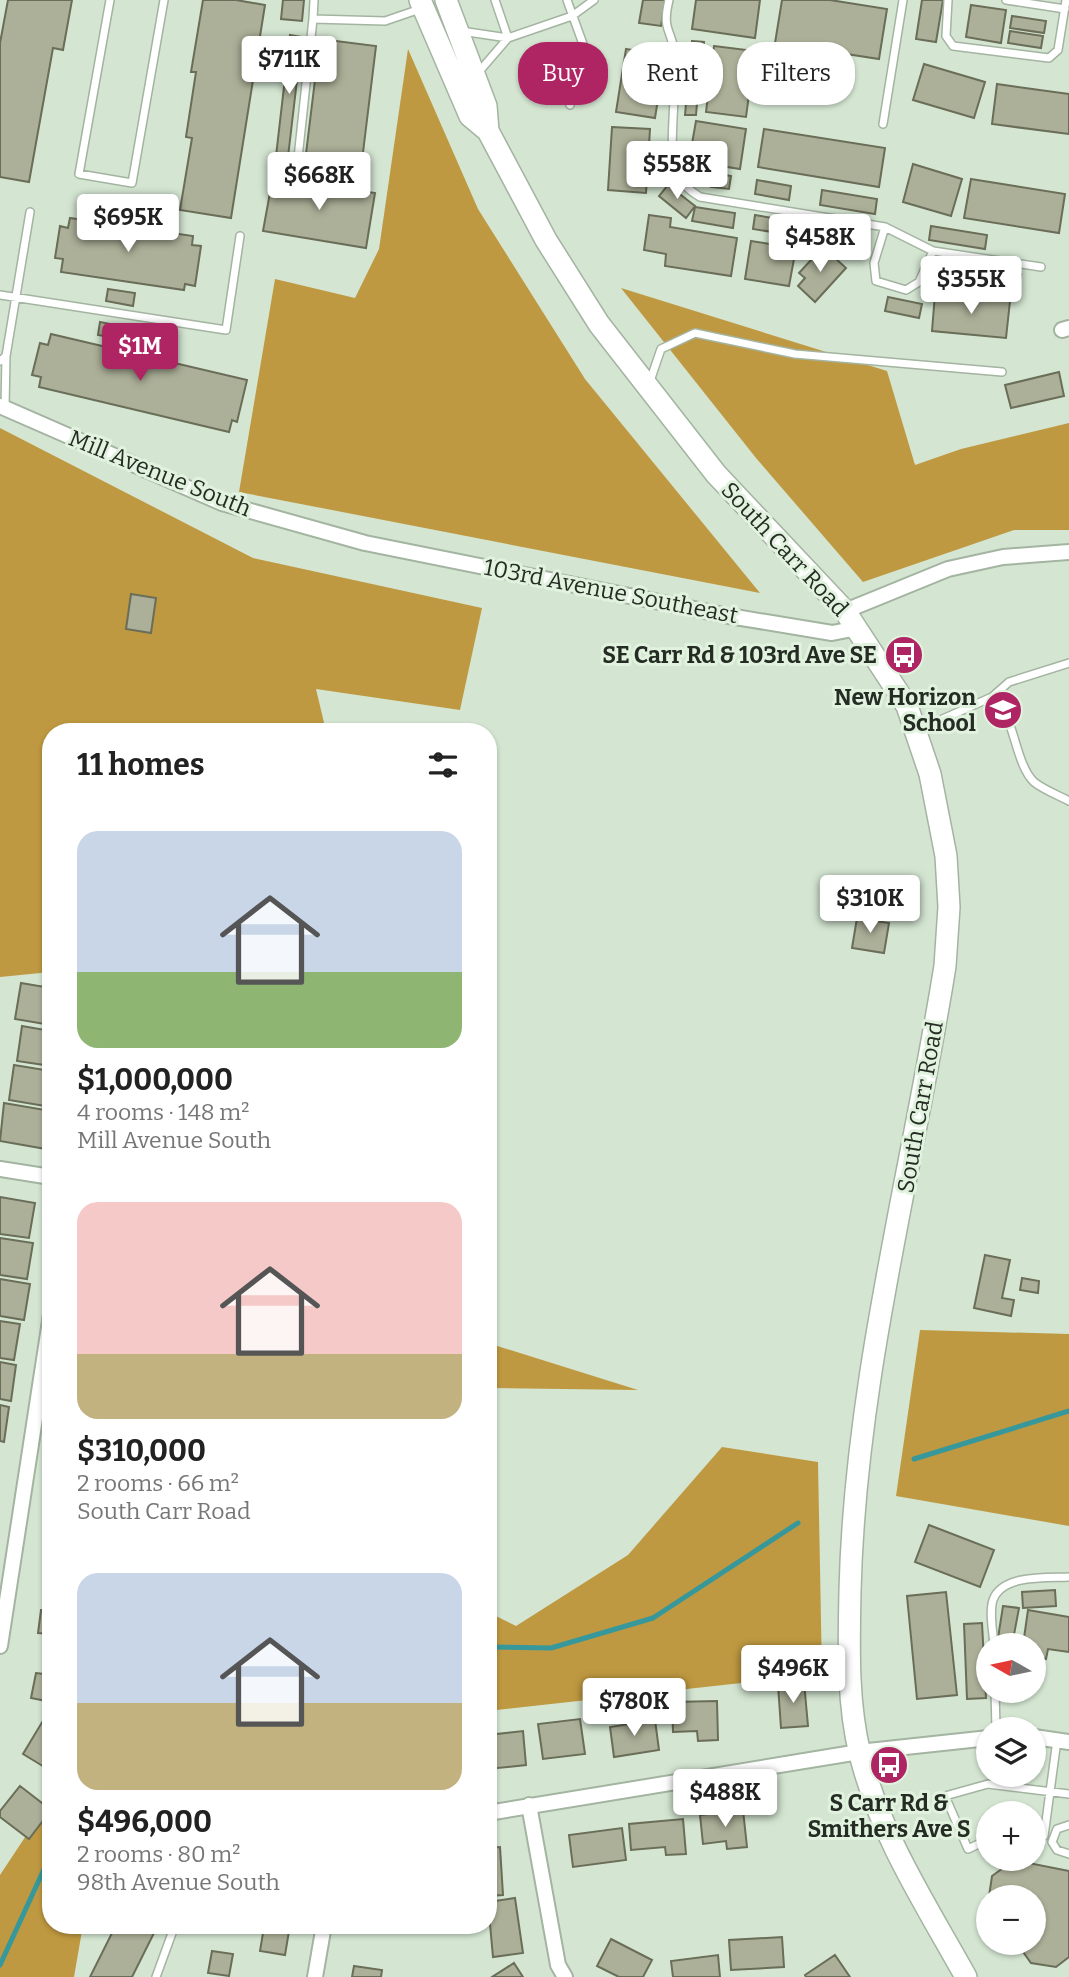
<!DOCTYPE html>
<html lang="en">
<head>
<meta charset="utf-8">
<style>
  body { margin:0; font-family:Bitter,serif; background:#f6f6f6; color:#222; height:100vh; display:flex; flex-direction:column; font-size:26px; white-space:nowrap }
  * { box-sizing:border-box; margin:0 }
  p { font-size:23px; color:#767676 }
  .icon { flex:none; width:38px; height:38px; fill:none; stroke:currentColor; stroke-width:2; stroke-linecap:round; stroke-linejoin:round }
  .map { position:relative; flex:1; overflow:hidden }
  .side { position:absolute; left:42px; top:723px; width:455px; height:1211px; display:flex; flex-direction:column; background:#fff; border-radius:28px; box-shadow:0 2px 5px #0004 }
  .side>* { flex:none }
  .top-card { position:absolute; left:518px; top:42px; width:444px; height:63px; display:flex; gap:14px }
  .needle { width:46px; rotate:279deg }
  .tools { position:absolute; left:976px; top:1633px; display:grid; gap:14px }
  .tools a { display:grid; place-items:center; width:70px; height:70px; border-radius:50%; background:#fff; box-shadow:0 2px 5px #0004; font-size:35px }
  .price { position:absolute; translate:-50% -60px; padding:0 16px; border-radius:7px; background:#fff; color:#222; font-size:23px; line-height:46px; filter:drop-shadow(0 2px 4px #0008) }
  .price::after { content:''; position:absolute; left:50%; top:42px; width:21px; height:16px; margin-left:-10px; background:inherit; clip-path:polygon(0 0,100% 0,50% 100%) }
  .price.active { background:#af2462; color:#fff }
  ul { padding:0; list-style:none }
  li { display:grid; align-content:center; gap:14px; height:371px; padding:0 35px }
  li span { display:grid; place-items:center; height:217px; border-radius:21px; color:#555 }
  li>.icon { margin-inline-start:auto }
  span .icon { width:126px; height:126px; fill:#fffc; stroke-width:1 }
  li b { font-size:30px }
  h2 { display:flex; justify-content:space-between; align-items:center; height:84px; padding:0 35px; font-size:30px }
  .tag { padding:0 24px; border-radius:28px; background:#fff; box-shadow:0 2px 5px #0004; font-size:24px; line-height:63px }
  .tag.active { background:#af2462; color:#fff }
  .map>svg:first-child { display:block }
  .forest { fill:#bf9941 }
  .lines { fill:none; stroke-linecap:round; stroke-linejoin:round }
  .stream { stroke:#36989b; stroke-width:5 }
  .building { fill:#acb098; stroke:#6a6d57; stroke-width:2 }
  .service-casing { stroke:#a3b4a1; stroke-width:10 }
  .minor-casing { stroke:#a3b4a1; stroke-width:18 }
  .secondary-casing { stroke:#a3b4a1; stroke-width:24 }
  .service { stroke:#fff; stroke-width:7 }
  .minor { stroke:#fff; stroke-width:14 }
  .secondary { stroke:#fff; stroke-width:21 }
  .labels { text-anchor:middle; stroke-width:6; stroke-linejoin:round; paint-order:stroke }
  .street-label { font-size:23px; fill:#252c24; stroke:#e1f3df }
  .poi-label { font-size:23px; font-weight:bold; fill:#252c24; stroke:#e1f3df; text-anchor:end }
</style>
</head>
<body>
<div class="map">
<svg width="1069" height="1977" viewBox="0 0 1069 1977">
  <rect width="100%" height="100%" fill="#d4e6d2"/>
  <!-- forest -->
  <path class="forest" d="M408 49 478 209 585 379 760 593 239 492 275 279 355 298 379 249Z
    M621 288 887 371 915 465 961 449 1069 423V530H1014L863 582 756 458Z
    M0 428 253 558 482 608 460 710 316 689 326 731 51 732V972L0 977Z
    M920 1330 1069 1334V1526L896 1496Z
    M488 1343 638 1390 488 1388Z
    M722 1447 818 1462 822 1674 488 1711V1612L516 1626 628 1555Z
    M51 1798V1925H83L74 1977H0V1875Z"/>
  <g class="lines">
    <!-- stream -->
    <path class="stream" d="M914 1459 1069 1411
      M488 1647 551 1648 653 1618 798 1523
      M0 1965 51 1854"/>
  </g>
  <!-- building -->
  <path class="building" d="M8 0H72L63 50 53 48 29 182 0 177V43Z
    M203 0H236L265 5 231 218 180 210 192 138 186 137 196 72H191Z
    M283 0H304L302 21 281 19Z
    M643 0H665L661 26 639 23Z
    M696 0H760L755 38 692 29Z
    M782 0H830L887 9 879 59 775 43Z
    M922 0H943L936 42 916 39Z
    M971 5 1006 10 1001 43 966 37Z
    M1012 16 1046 21 1044 33 1010 28Z
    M1010 31 1043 36 1041 48 1008 43Z
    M290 35 302 37 288 157 276 156Z
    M320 39 376 46 360 177 304 170Z
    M692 41 704 42 701 77 688 75Z
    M714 46 755 51 746 117 706 112Z
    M626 49 665 55 655 118 616 112Z
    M924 64 985 82 974 118 913 100Z
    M688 81 699 82 696 115H685Z
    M997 84 1069 94V134L992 124Z
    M696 121 746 129 740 169 689 161Z
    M612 127 650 129 646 193 608 190Z
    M764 129 885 148 879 187 758 167Z
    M913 164 962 179 951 216 903 202Z
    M714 173 731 176 729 189 711 187Z
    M273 176 375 193 366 248 263 231Z
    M971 179 1065 194 1059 233 964 218Z
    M757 180 791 186 789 200 755 194Z
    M668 185 695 206 686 218 659 196Z
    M822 190 877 199 875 214 820 205Z
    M695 207 735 213 733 228 692 221Z
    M649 215 671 218 670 227 737 238 731 276 665 266 666 254 644 250Z
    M755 215 802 223 799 236 753 229Z
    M70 218 193 236 192 245 201 246 195 286 185 284 184 290 61 272 63 259 55 258 60 226 68 228Z
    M931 226 987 235 985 249 929 240Z
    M751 241 796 248 789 286 745 279Z
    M823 247 846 268 815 302 798 286 805 278 799 273Z
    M950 262 1021 274 1017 296 947 284Z
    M108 289 135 293 133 306 106 301Z
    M935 294 1010 301 1006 338 932 331Z
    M888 297 922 304 919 318 885 311Z
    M100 322 125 327 122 339 98 335Z
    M51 334 247 380 237 422 232 420 229 432 39 387 41 377 32 375 40 343 48 345Z
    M1059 372 1064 396 1011 408 1005 385Z
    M131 594 156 598 151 633 126 629Z
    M857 918 889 923 884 953 852 948Z
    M21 983 51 988V1025L15 1019Z
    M22 1026 51 1031V1066L17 1061Z
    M14 1065 51 1071V1107L9 1100Z
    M4 1103 51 1111 46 1149 0 1141Z
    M0 1197 35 1203 29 1238 0 1234Z
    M0 1238 33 1243 27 1279 0 1275Z
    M985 1255 1010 1260 1002 1298 1014 1300 1011 1316 974 1308Z
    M1022 1278 1039 1281 1038 1293 1020 1290Z
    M0 1279 30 1284 24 1320 0 1316Z
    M0 1321 20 1324 14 1360 0 1358Z
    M0 1362 16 1365 11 1401 0 1399Z
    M0 1405 9 1407 4 1442 0 1441Z
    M929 1525 994 1550 980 1587 915 1562Z
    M1055 1590 1056 1606 1023 1608 1022 1592Z
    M946 1592 957 1695 917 1699 907 1596Z
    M1003 1606 1019 1608 1013 1640 998 1638Z
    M41 1610 51 1611V1634L38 1633Z
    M1028 1610 1069 1617V1652L1048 1649 1046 1659 1034 1657V1645H1023Z
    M982 1623 986 1698 967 1699 964 1624Z
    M36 1673 51 1675V1702L31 1698Z
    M804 1682 808 1726 781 1728 778 1685Z
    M717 1701 718 1740 698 1741 697 1731 673 1732 672 1702Z
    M44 1719 51 1723V1760L46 1768 23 1754Z
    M580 1719 585 1754 543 1759 538 1724Z
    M655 1720 659 1750 614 1757 610 1727Z
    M523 1731 526 1765 488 1769V1735Z
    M20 1786 51 1810 29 1839 0 1817V1811Z
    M743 1810 747 1847 727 1849 726 1841 703 1844 700 1815Z
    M683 1819 686 1854 666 1855 665 1847 631 1850 629 1824Z
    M622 1828 626 1860 573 1867 569 1835Z
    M500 1847 503 1895 488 1896V1848Z
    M1014 1860 1069 1871V1957L1056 1967 1031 1963 1016 1942H1034V1897H989L988 1903 992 1876Z
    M515 1898 523 1953 493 1957 488 1902Z
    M116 1925H137L154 1933 132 1977H90Z
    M254 1925H290L285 1955 260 1951 263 1933 253 1931Z
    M782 1937 784 1967 731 1970 729 1940Z
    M611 1939 652 1960 643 1977H619L597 1966Z
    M212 1951 233 1954 229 1976 208 1973Z
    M718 1955 720 1977H673L671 1961Z
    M835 1955 850 1977H806L805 1975Z
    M514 1963 523 1977H492Z
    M354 1966 382 1970 381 1977H352Z"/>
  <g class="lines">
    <defs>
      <path id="service" d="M110 0 79 174 132 183 164 0
        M314 0 313 19 385 21 423 8
        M495 0 508 38
        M567 0 587 55 570 105
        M669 0C661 33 673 29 675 57 677 82 668 152 675 170 679 181 690 191 700 197L885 227 933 251 1041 267
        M948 0 946 36 953 46 1049 58 1058 50 1066 0
        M1006 0 1065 9
        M461 31 508 38 572 16 594 0
        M477 74 508 38
        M883 124 903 0
        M297 167 313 19
        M885 227 874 263 876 281 906 290 919 282 933 251
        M0 295 226 330 240 236
        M6 356 30 212
        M0 361 6 356 5 408
        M649 384 661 349 695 333 795 354 1002 372
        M992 697C1014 709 1014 763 1034 782 1044 790 1058 795 1069 801
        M918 730 992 697 1009 682 1069 663
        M994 1645C993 1632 989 1612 993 1600 1002 1574 1047 1578 1069 1577
        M995 1690 996 1729
        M1069 1825 1057 1829 1052 1842 1057 1850 1069 1854
        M1044 1836 1057 1740
        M989 1839 968 1849 945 1796 988 1784 1069 1794
        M156 1977 175 1925"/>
      <path id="minor" d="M1062 330 1069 328
        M0 406 222 503 365 543 729 616 832 633 858 628
        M845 611 948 569 1003 557 1069 552
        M0 1169 51 1177
        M0 1646 51 1314
        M1034 1737 1069 1742
        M529 1805 558 1965 565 1977
        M488 1813 859 1752 989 1738
        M315 1977 324 1925"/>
      <path id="secondary" d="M420 0 470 116 488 131 546 240 599 324 716 474 845 611 907 706 930 774 946 856 949 907 945 966C912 1173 855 1380 850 1591 849 1644 847 1702 860 1754 880 1835 926 1905 966 1977
        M446 0 486 106 488 131"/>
    </defs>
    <!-- service casing -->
    <use href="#service" class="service-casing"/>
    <!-- minor casing -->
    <use href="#minor" class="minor-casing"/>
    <!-- secondary casing -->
    <use href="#secondary" class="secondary-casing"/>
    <!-- service -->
    <use href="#service" class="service"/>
    <!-- minor -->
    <use href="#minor" class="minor"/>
    <!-- secondary -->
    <use href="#secondary" class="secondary"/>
  </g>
  <!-- icons -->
  <defs>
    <symbol id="bus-disc" viewBox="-11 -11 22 22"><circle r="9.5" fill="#af2462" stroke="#e1f3df"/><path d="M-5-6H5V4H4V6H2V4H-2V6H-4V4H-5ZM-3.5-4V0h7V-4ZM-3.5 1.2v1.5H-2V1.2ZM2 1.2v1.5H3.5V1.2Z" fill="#fff"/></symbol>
    <symbol id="school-disc" viewBox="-11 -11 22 22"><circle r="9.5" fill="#af2462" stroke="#e1f3df"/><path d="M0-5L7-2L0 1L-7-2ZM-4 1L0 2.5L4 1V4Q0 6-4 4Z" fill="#fff"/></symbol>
  </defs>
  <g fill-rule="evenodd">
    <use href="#bus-disc" x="882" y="633" width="44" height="44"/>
    <use href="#school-disc" x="981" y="688" width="44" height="44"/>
    <use href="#bus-disc" x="867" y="1743" width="44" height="44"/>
  </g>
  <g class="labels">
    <!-- street labels -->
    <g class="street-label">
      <text transform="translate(160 473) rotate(22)" y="8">Mill Avenue South</text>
      <text transform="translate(785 549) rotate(47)" y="8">South Carr Road</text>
      <text transform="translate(611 591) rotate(11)" y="8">103rd Avenue Southeast</text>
      <text transform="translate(920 1107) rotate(-80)" y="8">South Carr Road</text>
    </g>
    <!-- poi labels -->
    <g class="poi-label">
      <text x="877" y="663">SE Carr Rd &amp; 103rd Ave SE</text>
      <text x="976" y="705">New Horizon<tspan x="976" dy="26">School</tspan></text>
      <text x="889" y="1811" text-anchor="middle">S Carr Rd &amp;<tspan x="889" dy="26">Smithers Ave S</tspan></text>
    </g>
  </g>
</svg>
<div class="tools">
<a><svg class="needle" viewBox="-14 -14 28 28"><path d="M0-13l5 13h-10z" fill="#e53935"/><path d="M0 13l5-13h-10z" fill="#767676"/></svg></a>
<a><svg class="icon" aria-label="layers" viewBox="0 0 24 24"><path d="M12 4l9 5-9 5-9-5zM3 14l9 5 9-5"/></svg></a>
<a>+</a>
<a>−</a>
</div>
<b class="price" style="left:289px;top:96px">$711K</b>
<b class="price" style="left:677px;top:201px">$558K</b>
<b class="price" style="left:319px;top:212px">$668K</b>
<b class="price" style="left:128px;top:254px">$695K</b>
<b class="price" style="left:820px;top:274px">$458K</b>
<b class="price" style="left:971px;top:316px">$355K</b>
<b class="price active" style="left:140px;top:383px">$1M</b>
<b class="price" style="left:870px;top:935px">$310K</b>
<b class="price" style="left:793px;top:1705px">$496K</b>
<b class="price" style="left:634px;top:1738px">$780K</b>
<b class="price" style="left:725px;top:1829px">$488K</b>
<div class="top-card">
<a class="tag active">Buy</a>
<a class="tag">Rent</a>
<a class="tag">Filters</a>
</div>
<section class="side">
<h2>11 homes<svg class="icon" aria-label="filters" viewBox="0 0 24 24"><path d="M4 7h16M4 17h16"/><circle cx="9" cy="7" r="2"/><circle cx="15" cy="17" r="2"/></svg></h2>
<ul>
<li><span style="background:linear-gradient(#c9d6e8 65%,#8fb573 0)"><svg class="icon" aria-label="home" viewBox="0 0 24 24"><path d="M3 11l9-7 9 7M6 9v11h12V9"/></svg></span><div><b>$1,000,000</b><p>4 rooms · 148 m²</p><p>Mill Avenue South</p></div></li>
<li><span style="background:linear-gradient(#f6c9c9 70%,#c2b280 0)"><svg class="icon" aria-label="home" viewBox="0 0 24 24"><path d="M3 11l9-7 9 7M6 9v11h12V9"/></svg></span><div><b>$310,000</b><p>2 rooms · 66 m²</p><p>South Carr Road</p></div></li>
<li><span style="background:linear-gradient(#c9d6e8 60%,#c2b280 0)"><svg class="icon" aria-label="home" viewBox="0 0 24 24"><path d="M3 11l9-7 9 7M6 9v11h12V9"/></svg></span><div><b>$496,000</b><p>2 rooms · 80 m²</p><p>98th Avenue South</p></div></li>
</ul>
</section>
</div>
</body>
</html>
